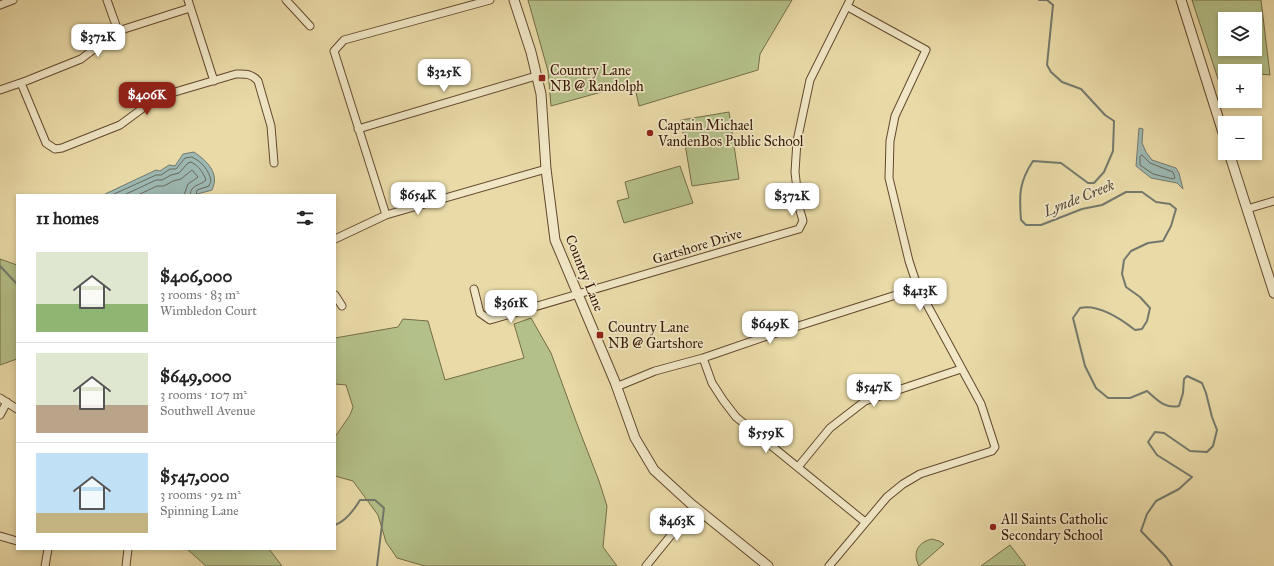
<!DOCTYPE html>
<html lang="en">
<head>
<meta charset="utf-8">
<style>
  body { margin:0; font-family:"IM FELL Great Primer",serif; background:#f2f2f2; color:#222; height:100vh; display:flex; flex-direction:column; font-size:15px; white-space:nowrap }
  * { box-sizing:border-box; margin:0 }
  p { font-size:13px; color:#767676 }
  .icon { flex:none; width:22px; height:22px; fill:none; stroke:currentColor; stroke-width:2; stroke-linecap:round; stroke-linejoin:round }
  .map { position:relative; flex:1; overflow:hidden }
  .details { position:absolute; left:16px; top:194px; width:320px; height:356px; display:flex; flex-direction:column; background:#fff; border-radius:0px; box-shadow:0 2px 6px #0003 }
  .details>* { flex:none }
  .buttons { position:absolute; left:1218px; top:12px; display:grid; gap:8px }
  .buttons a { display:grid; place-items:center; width:44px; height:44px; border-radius:0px; background:#fff; box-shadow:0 2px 6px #0003; font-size:20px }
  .price { position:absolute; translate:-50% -34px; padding:0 9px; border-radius:8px; background:#fff; color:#222; font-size:13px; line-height:26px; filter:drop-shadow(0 1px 2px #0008) }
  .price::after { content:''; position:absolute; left:50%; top:24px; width:12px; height:9px; margin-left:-6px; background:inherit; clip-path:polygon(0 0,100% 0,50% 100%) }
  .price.current { background:#8f2418; color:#fff }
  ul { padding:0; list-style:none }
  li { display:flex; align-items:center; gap:12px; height:100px; padding:0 20px }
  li+li { border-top:1px solid #e0e0e0 }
  li span { display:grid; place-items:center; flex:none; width:112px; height:80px; border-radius:0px; color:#555 }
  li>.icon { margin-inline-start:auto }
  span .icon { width:48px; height:48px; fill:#fffc; stroke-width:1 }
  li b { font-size:17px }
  h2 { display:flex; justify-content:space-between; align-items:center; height:48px; padding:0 20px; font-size:17px }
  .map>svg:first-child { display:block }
  .green { fill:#b4c089; stroke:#756c47; fill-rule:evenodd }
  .water { fill:#9cb8b2; stroke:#73786d }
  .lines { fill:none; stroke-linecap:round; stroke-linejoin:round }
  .shore { stroke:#69685c; stroke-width:1 }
  .stream { stroke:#73786d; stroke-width:2 }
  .minor-casing { stroke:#63482e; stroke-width:9 }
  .tertiary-casing { stroke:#63482e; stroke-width:11 }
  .minor { stroke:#f1e7c6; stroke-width:7 }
  .tertiary { stroke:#f1e7c6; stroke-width:9 }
  .poi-dot { fill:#8f2418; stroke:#f1e7c6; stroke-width:1.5 }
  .labels { text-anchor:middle; stroke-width:3.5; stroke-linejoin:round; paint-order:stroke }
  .poi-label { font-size:14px; fill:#361705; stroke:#f1e7c6; text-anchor:start }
  .street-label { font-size:14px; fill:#361705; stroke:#f1e7c6 }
  .water-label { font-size:15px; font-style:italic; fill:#554739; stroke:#f1e7c6 }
</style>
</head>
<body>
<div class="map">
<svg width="1274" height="566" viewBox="0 0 1274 566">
  <rect width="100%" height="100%" fill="#e9daa7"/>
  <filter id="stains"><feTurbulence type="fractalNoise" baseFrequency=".005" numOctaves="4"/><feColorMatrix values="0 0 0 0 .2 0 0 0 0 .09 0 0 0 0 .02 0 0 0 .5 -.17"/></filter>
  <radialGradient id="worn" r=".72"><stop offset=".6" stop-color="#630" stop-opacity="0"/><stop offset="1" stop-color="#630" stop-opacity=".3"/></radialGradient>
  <!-- green -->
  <path class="green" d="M528 0H792L760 54 758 70 639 106 634 83 551 106 548 71Z
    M1192 0H1261L1270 75 1260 74 1255 78V71H1225V100ZM1225 19H1255V49H1225Z
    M729 112 739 179 692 186 681 120Z
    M680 166 693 203 624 223 617 201 629 198 625 182Z
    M0 259 17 265V359L0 365Z
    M531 318 551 353 577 424 599 481 607 506 603 547 617 566H425L397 558 386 542 378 515 353 481 335 476V437L350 415 353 407 346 385 335 384V338L398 327 403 319 428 321 445 380 524 358 514 324Z
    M932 539 939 541 944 544 919 566C912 553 918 542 932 539Z
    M1010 545 1026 566H981Z
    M187 549H269L282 566H206Z"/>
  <!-- water -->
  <path class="water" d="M1139 128 1143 129 1142 143 1146 152 1152 160 1176 168 1179 173 1183 189 1177 183 1151 178 1136 166Z
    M194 152C207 161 220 173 212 190L194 195H103L156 170 160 171 169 165 175 166 183 154Z"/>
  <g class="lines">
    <!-- shore -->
    <path class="shore" d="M1142 155 1150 163 1173 172 1175 178 1173 179 1153 174 1140 165V157Z
      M112 195 156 175H161L170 169H176L185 158 192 157C202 162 209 170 211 181L209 186 197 190 196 195
      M124 195 156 180H162L171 175 179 173 188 163 191 162C199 166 203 172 206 180 200 186 191 184 190 195
      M138 195 157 186H164L173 181 181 179 192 170 198 177 188 184 184 195"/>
    <!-- stream -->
    <path class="stream" d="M1039 0H1047L1053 5 1047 65 1051 72 1062 82 1081 89 1105 115 1114 121 1113 151 1104 172 1094 183H1088L1061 163 1033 161C1019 182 1019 195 1021 220L1026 225H1041L1082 209 1102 205 1126 192H1142L1156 202 1170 204 1176 209 1171 226 1163 241 1148 243 1131 251 1124 260 1122 274 1126 287 1140 297 1150 308 1147 321 1142 329 1135 330C1121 319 1098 304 1080 308L1073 318 1085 366 1096 388 1108 398H1130L1147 391C1157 400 1165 409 1179 406L1183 393 1184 379 1187 376 1202 383 1206 393 1212 417 1217 430 1213 446 1207 452 1190 451 1164 433 1155 432 1148 442 1157 455 1192 477 1179 489 1156 501 1147 514 1141 531 1166 557 1172 566
      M0 266 17 284
      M335 525C346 521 354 510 360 500H375L384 508 377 566"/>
    <defs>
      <path id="minor" d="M107 0 118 31
        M188 0 214 81
        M286 0 310 26
        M490 0 344 40 334 51 386 215 546 169
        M0 5 13 0
        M21 83 46 143 55 149 62 148 120 125 158 97 236 74C245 74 251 73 258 81L271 126 274 163
        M0 90 26 81 81 59 118 31 190 8
        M358 129 536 76
        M1247 209 1274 201
        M335 239 386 215
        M474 289 480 313 490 320 799 229 803 221 799 207 795 172 797 141 810 80 850 0
        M335 295 342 306
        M703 358 712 383 723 400 736 417 865 522
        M616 387 655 371 703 358 767 336 918 288
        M0 398 17 409
        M0 415 7 402
        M798 467 830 428 865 401 961 369
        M0 536 17 541
        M45 566 48 549
        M126 566 128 549
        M646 566 694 507
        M829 566 887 497 903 484 920 474 992 451 995 447 981 404 918 288 909 261 889 178 890 141 895 116 926 50 848 7"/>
      <path id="tertiary" d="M514 0 531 52 541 94 546 169 555 240 615 382 635 438 654 470 690 503 768 566
        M1181 0 1225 139
        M1229 153 1274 293"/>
    </defs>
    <!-- minor casing -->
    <use href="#minor" class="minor-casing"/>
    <!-- tertiary casing -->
    <use href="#tertiary" class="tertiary-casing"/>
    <!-- minor -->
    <use href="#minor" class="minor"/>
    <!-- tertiary -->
    <use href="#tertiary" class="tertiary"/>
  </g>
  <!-- markers -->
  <g class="poi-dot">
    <rect x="538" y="74" width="8" height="8" rx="2"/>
    <circle cx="650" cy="133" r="4"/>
    <rect x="596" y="331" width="8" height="8" rx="2"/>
    <circle cx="993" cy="527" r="4"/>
  </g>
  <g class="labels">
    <!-- poi labels -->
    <g class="poi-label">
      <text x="550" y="75">Country Lane<tspan x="550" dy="16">NB @ Randolph</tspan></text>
      <text x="658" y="130">Captain Michael<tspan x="658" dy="16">VandenBos Public School</tspan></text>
      <text x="608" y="332">Country Lane<tspan x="608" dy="16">NB @ Gartshore</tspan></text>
      <text x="1001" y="524">All Saints Catholic<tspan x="1001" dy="16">Secondary School</tspan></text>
    </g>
    <!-- street labels -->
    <g class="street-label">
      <text transform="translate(697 246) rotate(-17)" y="5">Gartshore Drive</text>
      <text transform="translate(585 273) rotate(68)" y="5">Country Lane</text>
    </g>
    <!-- water labels -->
    <g class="water-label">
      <text transform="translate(1079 198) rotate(-22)" y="5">Lynde Creek</text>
    </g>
  </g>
  <rect width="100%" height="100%" filter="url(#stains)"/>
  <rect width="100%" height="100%" fill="url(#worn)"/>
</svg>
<div class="buttons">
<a><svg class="icon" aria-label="layers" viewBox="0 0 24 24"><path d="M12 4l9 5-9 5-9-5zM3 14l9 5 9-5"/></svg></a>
<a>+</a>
<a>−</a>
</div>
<b class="price" style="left:98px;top:58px">$372K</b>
<b class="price" style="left:444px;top:93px">$325K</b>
<b class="price current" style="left:147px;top:116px">$406K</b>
<b class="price" style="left:418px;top:216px">$654K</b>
<b class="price" style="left:792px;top:217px">$372K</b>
<b class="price" style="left:920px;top:312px">$413K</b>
<b class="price" style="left:511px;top:324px">$361K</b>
<b class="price" style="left:770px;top:345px">$649K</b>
<b class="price" style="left:874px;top:408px">$547K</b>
<b class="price" style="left:766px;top:454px">$559K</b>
<b class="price" style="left:677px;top:542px">$463K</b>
<section class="details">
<h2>11 homes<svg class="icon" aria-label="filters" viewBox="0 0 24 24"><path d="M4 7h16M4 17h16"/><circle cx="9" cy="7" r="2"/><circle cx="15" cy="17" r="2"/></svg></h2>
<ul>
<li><span style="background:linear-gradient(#dfe7d0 65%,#8fb573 0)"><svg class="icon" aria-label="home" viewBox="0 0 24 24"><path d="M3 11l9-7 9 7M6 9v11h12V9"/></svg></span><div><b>$406,000</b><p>3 rooms · 83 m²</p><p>Wimbledon Court</p></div></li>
<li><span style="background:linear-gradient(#dfe7d0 65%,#b9a48a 0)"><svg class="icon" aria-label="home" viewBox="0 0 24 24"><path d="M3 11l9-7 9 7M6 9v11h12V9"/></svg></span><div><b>$649,000</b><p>3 rooms · 107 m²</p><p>Southwell Avenue</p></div></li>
<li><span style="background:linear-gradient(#bfe0f5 75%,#c2b280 0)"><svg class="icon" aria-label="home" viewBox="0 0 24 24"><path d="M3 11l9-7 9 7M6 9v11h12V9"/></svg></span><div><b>$547,000</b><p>3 rooms · 92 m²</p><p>Spinning Lane</p></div></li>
</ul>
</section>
</div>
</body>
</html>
